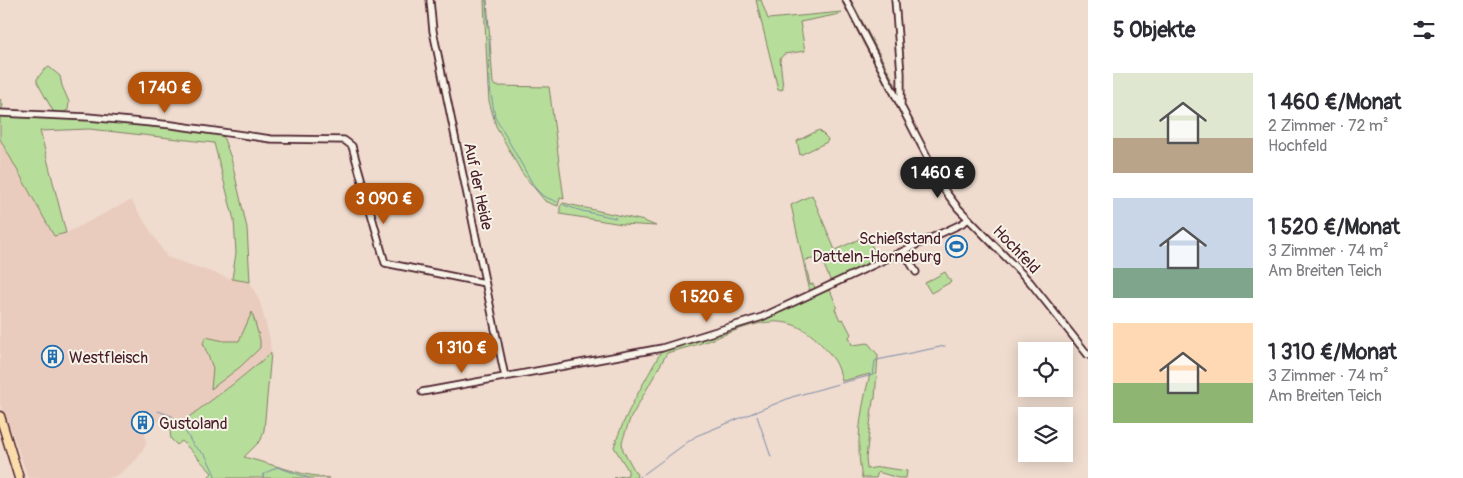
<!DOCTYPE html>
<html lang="de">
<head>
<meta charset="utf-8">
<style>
  body { margin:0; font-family:Pangolin,sans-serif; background:#f7f7f7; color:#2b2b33; height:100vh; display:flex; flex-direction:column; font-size:19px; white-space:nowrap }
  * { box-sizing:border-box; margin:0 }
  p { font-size:16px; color:#7c7c81 }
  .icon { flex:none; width:28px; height:28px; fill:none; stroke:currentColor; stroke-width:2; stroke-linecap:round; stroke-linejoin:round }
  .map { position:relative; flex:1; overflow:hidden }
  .panel { display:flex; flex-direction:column; background:#fff; width:375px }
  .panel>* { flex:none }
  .buttons { position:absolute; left:1018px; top:342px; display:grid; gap:10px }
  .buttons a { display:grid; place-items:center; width:55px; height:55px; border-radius:0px; background:#fff; box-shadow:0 2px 12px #0003; font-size:25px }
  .price { position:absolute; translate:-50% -42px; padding:0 11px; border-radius:18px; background:#b45309; color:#fff; font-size:16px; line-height:32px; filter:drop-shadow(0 1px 2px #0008) }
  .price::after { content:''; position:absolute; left:50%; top:30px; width:15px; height:11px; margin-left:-8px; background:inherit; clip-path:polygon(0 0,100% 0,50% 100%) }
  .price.current { background:#222; color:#fff }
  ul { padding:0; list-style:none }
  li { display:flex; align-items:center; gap:15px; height:125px; padding:0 25px }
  li span { display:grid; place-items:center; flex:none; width:140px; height:100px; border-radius:0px; color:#555 }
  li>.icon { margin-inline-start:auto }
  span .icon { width:60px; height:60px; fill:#fffc; stroke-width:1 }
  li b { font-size:21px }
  h2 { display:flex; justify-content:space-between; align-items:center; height:60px; padding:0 25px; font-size:21px }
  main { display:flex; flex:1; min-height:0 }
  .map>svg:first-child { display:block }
  .built { fill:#eaccbe }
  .green { fill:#b6de9a; stroke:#807e62 }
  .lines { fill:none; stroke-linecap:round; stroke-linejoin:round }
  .stream { stroke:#7c8aa8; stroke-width:1 }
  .minor-casing { stroke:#4a1f2b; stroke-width:9 }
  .major-casing { stroke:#4a1f2b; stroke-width:11 }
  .minor { stroke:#f7f3e8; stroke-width:5.5 }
  .major { stroke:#faddab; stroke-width:8 }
  .labels { text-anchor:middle; stroke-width:4; stroke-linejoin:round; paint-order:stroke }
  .street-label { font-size:16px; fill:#4a1f2b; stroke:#f7f3e8 }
  .poi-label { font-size:16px; fill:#4a1f2b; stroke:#f7f3e8; text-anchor:start }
</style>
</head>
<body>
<main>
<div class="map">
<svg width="1088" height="478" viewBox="0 0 1088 478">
  <rect width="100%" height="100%" fill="#efdccf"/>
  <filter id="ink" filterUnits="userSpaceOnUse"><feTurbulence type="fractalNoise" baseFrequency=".02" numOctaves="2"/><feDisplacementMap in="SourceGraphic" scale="10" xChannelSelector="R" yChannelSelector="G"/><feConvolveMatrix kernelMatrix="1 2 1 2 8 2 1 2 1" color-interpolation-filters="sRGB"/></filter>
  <g filter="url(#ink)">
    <!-- built -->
    <path class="built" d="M0 139 54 236 66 233 131 200 167 257 232 279 250 282 260 302 270 339 271 353 232 385 170 431 165 422 157 421 145 431 146 445 137 459 120 474 110 478H28L13 435 0 405Z"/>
    <!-- green -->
    <path class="green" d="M484 0H487L493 83 495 86 549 87 564 199 560 198 558 206 545 201 522 173 496 126 489 101 488 87Z
      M756 0H761L768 19 842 12 840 14 800 22 805 51 784 54 780 59 783 88 782 90 778 89Z
      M841 0H851L901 95 900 113Z
      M49 67 60 76 62 86 69 102 68 110 60 114 53 111 37 82V79L43 71Z
      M0 99 3 105 1 111 3 116 19 114 87 118 222 134 231 158 247 228 250 282 232 279 236 253 234 220 214 143 89 129 40 131 66 233 54 236 0 139Z
      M819 130 828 139 827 142 800 155 797 141Z
      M812 195 835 250 866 236 880 260 831 282 821 258 805 260 810 285 813 284 816 289 810 292 791 205Z
      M563 203 644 221 656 226 622 224 560 214V207Z
      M945 272 951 282 931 293 925 283Z
      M826 288 830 290 837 307 835 309 840 320 843 319 851 334 849 337 852 345 868 343 878 355 875 399 873 400 866 458 867 469 880 467 907 471 906 478H898L878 472 876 478H862C855 441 861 410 870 374L842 381C838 362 833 357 820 343 784 305 748 327 707 341 694 346 680 349 667 353L630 419 622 442 623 450 637 475 636 478H614L628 475V470L614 447C625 413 645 381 662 350L762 318Z
      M252 312 260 340V348L240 367 211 389 213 368 203 343 206 337 224 341H239Z
      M271 353 264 430 261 440 244 457 304 474 329 478H207L212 473 182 441 177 445 171 439 170 431 232 385Z"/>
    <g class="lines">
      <!-- stream -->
      <path class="stream" d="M486 0 488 28
        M489 37 490 88 495 117 535 188 543 196 557 202
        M564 205 582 211 616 218
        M841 383 873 375 875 361 877 360 945 346
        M158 411 172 416 183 427 193 445 206 456 215 475 214 478
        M757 416 771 457
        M644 474 696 436 792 397 838 384
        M263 478 264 474 277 467 309 478
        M638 478 640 476"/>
      <defs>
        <path id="minor" d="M430 0 433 31 505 377
          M846 0 945 191 958 208 1030 282 1088 355
          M895 0 901 73V106
          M0 113 88 117 172 125 271 139 344 140 352 146 385 263 485 283
          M903 251 916 272
          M422 392 662 348 762 317 961 224 969 219"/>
        <path id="major" d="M0 416 19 478"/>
      </defs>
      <!-- minor casing -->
      <use href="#minor" class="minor-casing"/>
      <!-- major casing -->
      <use href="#major" class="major-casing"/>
      <!-- minor -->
      <use href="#minor" class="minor"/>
      <!-- major -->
      <use href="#major" class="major"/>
    </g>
  </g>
  <!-- icons -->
  <defs>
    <symbol id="stadium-ring" viewBox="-11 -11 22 22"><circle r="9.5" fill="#f7f3e8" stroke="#1f6fb2" stroke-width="1.5"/><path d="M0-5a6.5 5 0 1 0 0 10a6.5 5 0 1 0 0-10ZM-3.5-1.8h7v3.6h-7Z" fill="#1f6fb2"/></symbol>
    <symbol id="building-ring" viewBox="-11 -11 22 22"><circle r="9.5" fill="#f7f3e8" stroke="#1f6fb2" stroke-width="1.5"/><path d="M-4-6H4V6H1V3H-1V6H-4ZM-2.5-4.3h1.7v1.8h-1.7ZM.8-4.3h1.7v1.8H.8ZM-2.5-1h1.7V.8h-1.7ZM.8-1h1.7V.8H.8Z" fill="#1f6fb2"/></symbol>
  </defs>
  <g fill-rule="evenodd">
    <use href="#stadium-ring" x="944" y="234" width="25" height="25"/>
    <use href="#building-ring" x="40" y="344" width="25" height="25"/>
    <use href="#building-ring" x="130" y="410" width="25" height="25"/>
  </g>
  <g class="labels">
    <!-- street labels -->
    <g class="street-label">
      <text transform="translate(479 186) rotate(78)" y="6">Auf der Heide</text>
      <text transform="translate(1017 249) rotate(46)" y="6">Hochfeld</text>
    </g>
    <!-- poi labels -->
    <g class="poi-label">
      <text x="941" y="244" text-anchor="end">Schießstand<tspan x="941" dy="18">Datteln-Horneburg</tspan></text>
      <text x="69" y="363">Westfleisch</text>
      <text x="159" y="429">Gustoland</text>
    </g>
  </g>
</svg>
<div class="buttons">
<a><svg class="icon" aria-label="locate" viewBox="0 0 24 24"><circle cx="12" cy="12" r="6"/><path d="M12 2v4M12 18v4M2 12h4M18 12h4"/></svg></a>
<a><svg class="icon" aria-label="layers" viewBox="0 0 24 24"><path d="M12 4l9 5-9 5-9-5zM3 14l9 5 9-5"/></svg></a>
</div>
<b class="price" style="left:165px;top:114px">1 740 €</b>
<b class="price current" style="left:938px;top:199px">1 460 €</b>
<b class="price" style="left:384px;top:225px">3 090 €</b>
<b class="price" style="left:707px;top:323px">1 520 €</b>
<b class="price" style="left:462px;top:374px">1 310 €</b>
</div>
<section class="panel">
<h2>5 Objekte<svg class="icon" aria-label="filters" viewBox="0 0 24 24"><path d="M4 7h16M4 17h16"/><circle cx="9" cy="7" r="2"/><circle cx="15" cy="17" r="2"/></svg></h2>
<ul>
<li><span style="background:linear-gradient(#dfe7d0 65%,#b9a48a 0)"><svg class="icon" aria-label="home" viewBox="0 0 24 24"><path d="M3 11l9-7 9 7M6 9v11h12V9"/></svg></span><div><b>1 460 €/Monat</b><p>2 Zimmer · 72 m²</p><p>Hochfeld</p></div></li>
<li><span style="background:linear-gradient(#c9d6e8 70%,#7fa58c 0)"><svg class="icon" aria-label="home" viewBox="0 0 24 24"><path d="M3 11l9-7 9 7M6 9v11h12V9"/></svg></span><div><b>1 520 €/Monat</b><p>3 Zimmer · 74 m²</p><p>Am Breiten Teich</p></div></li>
<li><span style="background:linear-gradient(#ffd9b3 60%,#8fb573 0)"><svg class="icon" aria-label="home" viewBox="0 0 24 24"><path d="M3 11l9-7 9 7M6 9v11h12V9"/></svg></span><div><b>1 310 €/Monat</b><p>3 Zimmer · 74 m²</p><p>Am Breiten Teich</p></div></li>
</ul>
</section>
</main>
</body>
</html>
